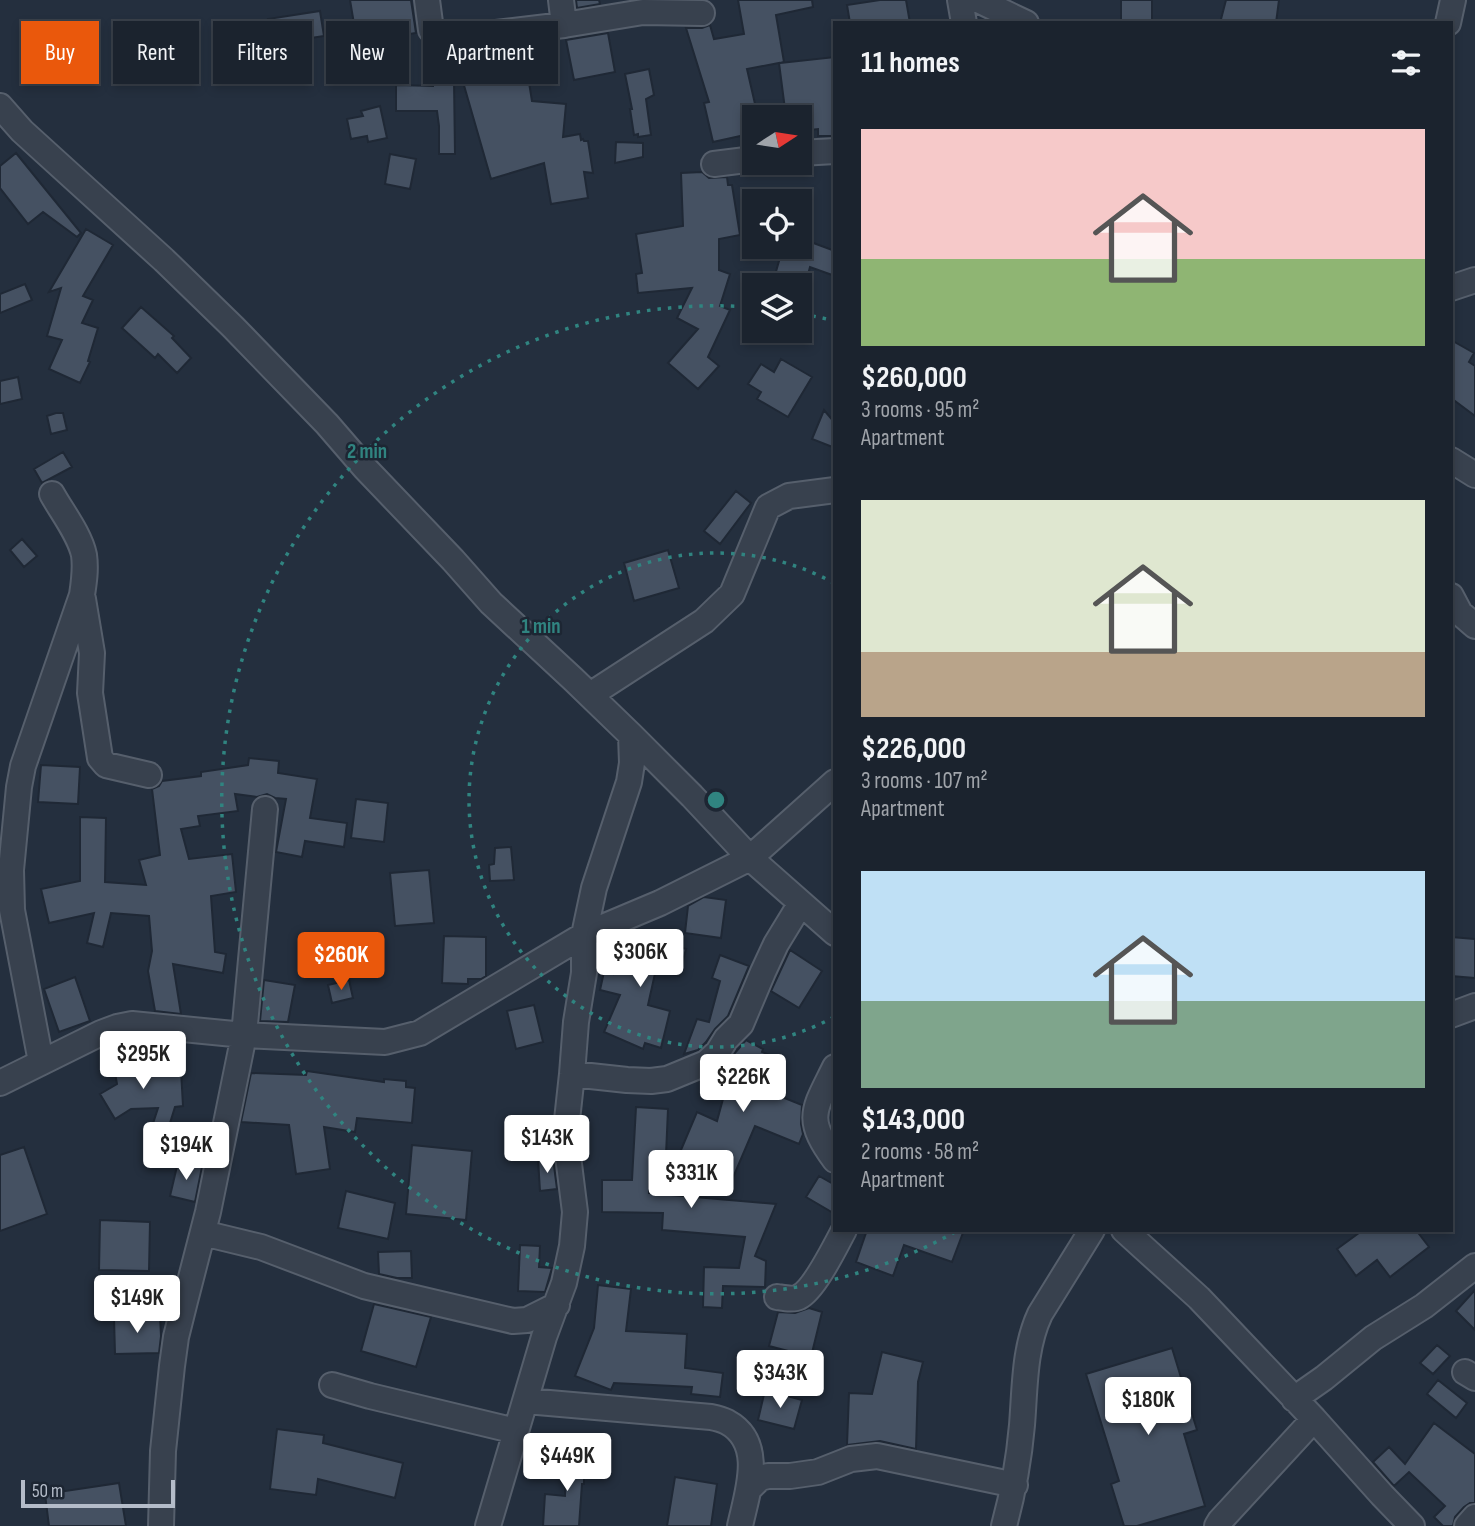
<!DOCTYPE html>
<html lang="en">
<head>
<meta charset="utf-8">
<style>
  body { margin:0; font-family:"Sofia Sans Condensed",sans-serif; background:#242b36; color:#f1f3f6; height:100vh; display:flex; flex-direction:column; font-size:26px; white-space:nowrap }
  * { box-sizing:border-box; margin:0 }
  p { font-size:23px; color:#a0a4aa }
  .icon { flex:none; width:38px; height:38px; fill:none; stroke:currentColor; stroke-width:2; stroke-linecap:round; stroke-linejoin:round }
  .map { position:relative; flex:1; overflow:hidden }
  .panel { position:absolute; left:833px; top:21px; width:620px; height:1211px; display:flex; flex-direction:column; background:#1b232e; border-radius:0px; box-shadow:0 4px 10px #0003,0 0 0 2px #39404a }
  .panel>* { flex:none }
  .hud { position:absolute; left:21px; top:21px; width:665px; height:63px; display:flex; gap:14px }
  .needle { width:46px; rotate:78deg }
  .tools { position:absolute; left:742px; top:105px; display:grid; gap:14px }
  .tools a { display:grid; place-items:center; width:70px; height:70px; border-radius:0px; background:#1b232e; box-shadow:0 4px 10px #0003,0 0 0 2px #39404a; font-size:35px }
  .scale { position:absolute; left:21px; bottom:18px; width:154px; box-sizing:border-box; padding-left:7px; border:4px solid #b4bcc9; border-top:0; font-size:19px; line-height:24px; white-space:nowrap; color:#b4bcc9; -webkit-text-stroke:5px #1d2633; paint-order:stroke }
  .price { position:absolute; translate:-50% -60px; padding:0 16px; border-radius:7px; background:#fff; color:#222; font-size:23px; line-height:46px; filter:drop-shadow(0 2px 4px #0008) }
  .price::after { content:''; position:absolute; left:50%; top:42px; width:21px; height:16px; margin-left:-10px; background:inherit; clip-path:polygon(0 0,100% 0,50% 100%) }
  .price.on { background:#ea580c; color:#fff }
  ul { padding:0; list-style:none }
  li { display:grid; align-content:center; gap:14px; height:371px; padding:0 28px }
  li span { display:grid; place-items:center; height:217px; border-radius:0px; color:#555 }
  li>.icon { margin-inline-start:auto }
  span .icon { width:126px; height:126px; fill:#fffc; stroke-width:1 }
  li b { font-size:30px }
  h2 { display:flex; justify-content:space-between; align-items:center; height:84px; padding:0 28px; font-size:30px }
  .pill { padding:0 24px; border-radius:0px; background:#1b232e; box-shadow:0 4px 10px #0003,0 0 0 2px #39404a; font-size:24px; line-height:63px }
  .pill.on { background:#ea580c; color:#fff }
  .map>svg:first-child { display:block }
  .building { fill:#455162; stroke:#1f2835; stroke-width:2 }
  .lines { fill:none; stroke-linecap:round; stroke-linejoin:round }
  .minor-casing { stroke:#565f6c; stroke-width:28 }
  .minor { stroke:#38414e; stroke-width:24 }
  .ring { fill:none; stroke:#308480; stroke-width:3.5; stroke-dasharray:3.5 7 }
  .centre { fill:#308480; stroke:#1d2633; stroke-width:3.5 }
  .ring-label { font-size:21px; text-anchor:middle; font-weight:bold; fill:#308480; stroke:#1d2633; stroke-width:5; stroke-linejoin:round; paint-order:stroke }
</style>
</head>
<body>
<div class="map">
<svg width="1475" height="1526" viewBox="0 0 1475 1526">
  <rect width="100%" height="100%" fill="#242f3e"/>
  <!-- building -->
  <path class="building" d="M350 0H411L416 33 357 42Z
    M576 0H599L600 4 577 8Z
    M738 0H812L813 7 776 15 784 62 780 63 835 57V136H818V129L800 131V117H786L779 63 747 69 758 117H754V133L713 142 704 103 709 102 686 28H702L710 25 714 39 744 34Z
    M880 0H906L910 23H850L847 5Z
    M1121 0H1152V23H1121Z
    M1226 0H1279L1276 23H1220Z
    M320 11 324 36 272 44 268 19Z
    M608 33 615 72 574 80 566 40Z
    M523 45 532 101 566 104 563 137 580 134 581 140 583 139 584 141H588L593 173 584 172 588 198 551 204 544 163 491 179 461 75 485 70 482 49Z
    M649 69 654 95 646 99 651 135 638 137V134L634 135 630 109H632L625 74Z
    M454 80 455 154H439V126L437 111H396V85L433 86V83Z
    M380 106 387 138 368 142 367 136 351 139 347 119 363 116 361 111Z
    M616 142 643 143V157L615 163Z
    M16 153 81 233 77 237 43 212 28 224 0 188V166Z
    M390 154 416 159 410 189 385 184Z
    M702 172 709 178 727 177 728 185H732L740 235 719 239V270L730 274 720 306 730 310 708 357 719 366 698 389 668 363 698 329 677 318 692 288 638 293 636 274 642 273 636 234 683 226 681 173Z
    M86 229 113 245 83 296 93 300 82 323 98 328 88 361 90 362 80 383 49 369 62 340 47 336 61 288 49 292Z
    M800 238 835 251V276L810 267 806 282 797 280V281L775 275 783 247H800Z
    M25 284 32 300 0 313V294Z
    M141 307 174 336 172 338 191 358 177 373 158 354 155 358 122 328Z
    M1451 340 1474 353 1469 362 1475 366V416L1451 398Z
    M781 359 812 377 788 417 757 399 761 392 748 384 761 364 774 372Z
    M18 377 22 399 0 404V381Z
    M824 410 835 423V448L812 439Z
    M56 413H63L67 430 51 434 47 416Z
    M63 452 72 467 42 483 34 469Z
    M736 491 751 503 720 544 704 531Z
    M22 539 37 556 24 567 10 550Z
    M668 550 679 588 634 601 624 563Z
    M249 758 279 761 278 773 317 779 310 818 347 823 344 847 305 841 302 857 276 852 286 799 275 798 267 794 257 797 235 794 238 811 198 816 200 826 181 829 189 859 232 854 236 892 211 896 215 952 226 954 223 973 173 964 181 1014 155 1011 148 971 152 951 149 916 111 913 103 947 87 943 94 913 49 923 41 889 80 881V817L106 818 105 882 146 885 139 860 160 855 152 789 159 786 162 781 201 776V772L248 765Z
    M41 765 80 767 78 804 38 802Z
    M356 799 388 803 384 842 351 838Z
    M511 847 514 880 490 881 489 865 494 864 495 848Z
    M429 870 434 923 395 926 390 873Z
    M704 897 726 900 721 938 685 933 688 906Z
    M628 933 686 949 679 976 656 969 648 1005 670 1011 661 1048 645 1043 643 1049 604 1032 620 995 600 990 604 972 613 974 623 935Z
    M444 936 486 937V976L481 979H468V984L442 983Z
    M1451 937 1475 939V978L1451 976Z
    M790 950 822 971 799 1008 771 991Z
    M720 955 749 966 728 1016 715 1029 706 1042 698 1050 684 1054 697 1019 709 1022 720 981 712 978Z
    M75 977 90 1021 59 1032 44 989Z
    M264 980 295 985 288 1022 260 1021Z
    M349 980 353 998 332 1003 328 985Z
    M534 1005 543 1042 516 1049 507 1011Z
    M134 1039 140 1073 181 1070 183 1106 175 1107 162 1149 146 1145 158 1108 131 1109 115 1119 100 1094 117 1084 110 1045Z
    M746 1040 763 1049 762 1052 785 1061 772 1093 802 1105 801 1124 803 1134 799 1144 755 1126 732 1180 678 1157 697 1112 717 1121 730 1073 722 1068Z
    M307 1071 384 1082V1079L406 1081V1087L415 1088 412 1123 357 1118 355 1132 324 1127 330 1169 296 1174 289 1125 241 1122 251 1073 306 1075Z
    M636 1107 668 1109 666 1155 650 1154 649 1193 776 1204 755 1256 766 1261 765 1287 723 1286 722 1308 703 1307 704 1267 739 1268 745 1237 662 1230 663 1213 602 1212V1180H632Z
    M412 1145 472 1151 466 1220 406 1214Z
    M24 1147 47 1214 0 1231V1155Z
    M553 1158 557 1189 540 1191 538 1159Z
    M178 1162 202 1167 195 1202 170 1196Z
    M819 1176 835 1185V1214L806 1197Z
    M346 1191 395 1203 388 1239 338 1228Z
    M100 1220 150 1222 149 1271 99 1270Z
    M867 1230H964L952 1262 904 1245 893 1276 856 1262Z
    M1363 1230H1416L1429 1247 1390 1277 1377 1260 1356 1276 1337 1249Z
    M520 1245 540 1246 539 1267 552 1268 545 1292 518 1291Z
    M411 1251 412 1278H397L379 1274 378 1252Z
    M598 1285 631 1289 626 1331 687 1334 685 1368 723 1373 720 1397 691 1394 692 1387 614 1383 611 1390 575 1376 594 1328Z
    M1475 1290V1330L1456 1311Z
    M374 1304 431 1317 416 1367 361 1351Z
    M809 1308 822 1312 811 1357 769 1346 778 1312 795 1313Z
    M160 1316 161 1336 159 1353 115 1354 114 1318Z
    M1437 1345 1450 1356 1433 1374 1420 1363Z
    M1172 1348 1197 1430 1184 1434 1205 1506 1137 1526H1124L1111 1484 1119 1481 1086 1374Z
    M882 1352 923 1362 918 1382 916 1449 880 1441 847 1445 849 1393 872 1394Z
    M1438 1380 1467 1403 1456 1418 1427 1394Z
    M765 1390 802 1400 794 1429 758 1420Z
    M1434 1423 1475 1454V1503H1470L1464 1507 1455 1517 1453 1526H1443L1434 1517 1445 1506 1409 1472 1394 1486 1373 1462 1389 1447 1405 1464Z
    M277 1429 324 1435 323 1443 403 1463 395 1498 318 1479 316 1495 270 1489Z
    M566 1447 584 1448V1484H582L579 1526H543L545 1494 565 1496Z
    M675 1477 717 1484 711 1526H667Z
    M119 1483 126 1526H49L45 1494Z"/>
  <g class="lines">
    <defs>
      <path id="minor" d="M427 0 431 30 443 39 564 25 643 12 702 13
        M561 0 564 25
        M960 0 964 23
        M978 0 1026 23
        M1448 23 1453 0
        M0 106 22 131 164 260 233 327 327 424 365 468 453 560 491 603 573 679 631 735 692 796 750 858 835 933
        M800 153 835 151
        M714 164 754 159
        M1451 288 1475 280
        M1451 460 1475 475
        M1451 596 1460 613 1475 626
        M83 599 92 653 90 693 100 758 106 765 149 775
        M590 695 704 621 732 594 768 507 789 496 835 490
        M1451 1015 1475 1006
        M41 1062 12 910 11 870 19 787 23 766 82 595C84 582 86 569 84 555 80 535 62 512 52 494
        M835 1067C814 1110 804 1118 835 1160
        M572 1074 627 1080 651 1081 667 1079 706 1063 718 1052 726 1039 741 1024 763 972 776 944 801 903
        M0 1083 101 1033 117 1027 132 1024 244 1035 385 1042 420 1033 584 935 660 903 750 858 835 782
        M1124 1230 1199 1298 1314 1419 1382 1495 1412 1526
        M203 1233 261 1247 364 1286 513 1321 527 1320 557 1305
        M777 1297C784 1298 793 1300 799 1297 814 1290 836 1245 844 1230
        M1465 1372 1475 1378
        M332 1385 370 1396 516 1431
        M1294 1399 1324 1378 1373 1338 1424 1306 1475 1266
        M526 1401 711 1417C716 1418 723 1420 727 1422 766 1443 747 1493 740 1526
        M748 1490 760 1478 768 1476H790L818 1472 851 1459 877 1456 1015 1485
        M161 1526 163 1451 172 1366 176 1337 185 1301 208 1212 244 1035 265 809
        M488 1526 544 1337 564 1283 572 1246 575 1212 567 1148V1120L572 1074 576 1022 584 973V935L594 888 629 782 632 763 631 735
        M1004 1526C1013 1493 1019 1459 1022 1425 1025 1388 1024 1348 1040 1314L1092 1230
        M1217 1526 1220 1521 1314 1419
        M1467 1526 1475 1517"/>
    </defs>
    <!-- minor casing -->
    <use href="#minor" class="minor-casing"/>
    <!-- minor -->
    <use href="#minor" class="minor"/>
  </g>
  <!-- distance rings -->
  <g class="ring">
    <path d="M834 1017A247 247 0 1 1 834 583"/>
    <path d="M955 1232A494 494 0 1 1 750 307M802 314A494 494 0 0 1 831 320"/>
  </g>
  <circle cx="716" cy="800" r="10" class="centre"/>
  <g class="ring-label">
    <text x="367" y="458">2 min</text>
    <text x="541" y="633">1 min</text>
  </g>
</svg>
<div class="tools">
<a><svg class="needle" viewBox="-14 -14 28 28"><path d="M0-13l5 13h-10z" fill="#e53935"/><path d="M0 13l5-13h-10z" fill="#a0a4aa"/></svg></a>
<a><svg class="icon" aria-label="locate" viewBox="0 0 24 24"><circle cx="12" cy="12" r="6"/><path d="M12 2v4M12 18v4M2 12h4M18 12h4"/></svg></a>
<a><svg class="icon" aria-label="layers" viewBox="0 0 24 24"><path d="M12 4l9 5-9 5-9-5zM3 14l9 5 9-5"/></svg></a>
</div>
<div class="scale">50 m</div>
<b class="price" style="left:640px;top:989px">$306K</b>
<b class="price on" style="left:341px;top:992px">$260K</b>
<b class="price" style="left:143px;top:1091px">$295K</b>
<b class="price" style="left:743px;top:1114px">$226K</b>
<b class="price" style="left:547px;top:1175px">$143K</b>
<b class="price" style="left:186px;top:1182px">$194K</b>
<b class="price" style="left:691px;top:1210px">$331K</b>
<b class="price" style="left:137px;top:1335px">$149K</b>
<b class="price" style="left:780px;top:1410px">$343K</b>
<b class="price" style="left:1148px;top:1437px">$180K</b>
<b class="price" style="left:567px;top:1493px">$449K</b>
<div class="hud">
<a class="pill on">Buy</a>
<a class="pill">Rent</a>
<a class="pill">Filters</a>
<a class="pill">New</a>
<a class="pill">Apartment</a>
</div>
<section class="panel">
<h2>11 homes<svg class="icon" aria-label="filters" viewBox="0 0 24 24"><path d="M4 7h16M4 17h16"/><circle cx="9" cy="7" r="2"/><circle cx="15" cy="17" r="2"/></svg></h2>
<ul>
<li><span style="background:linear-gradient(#f6c9c9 60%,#8fb573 0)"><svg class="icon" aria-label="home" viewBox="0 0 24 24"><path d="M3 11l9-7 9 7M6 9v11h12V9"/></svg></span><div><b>$260,000</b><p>3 rooms · 95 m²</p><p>Apartment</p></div></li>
<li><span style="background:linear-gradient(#dfe7d0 70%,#b9a48a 0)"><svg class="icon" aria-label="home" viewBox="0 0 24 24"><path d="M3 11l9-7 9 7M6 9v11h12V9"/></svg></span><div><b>$226,000</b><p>3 rooms · 107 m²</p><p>Apartment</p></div></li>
<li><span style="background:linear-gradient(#bfe0f5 60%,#7fa58c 0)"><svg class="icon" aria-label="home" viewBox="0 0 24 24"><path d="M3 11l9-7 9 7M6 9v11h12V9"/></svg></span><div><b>$143,000</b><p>2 rooms · 58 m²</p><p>Apartment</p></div></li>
</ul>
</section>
</div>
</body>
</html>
